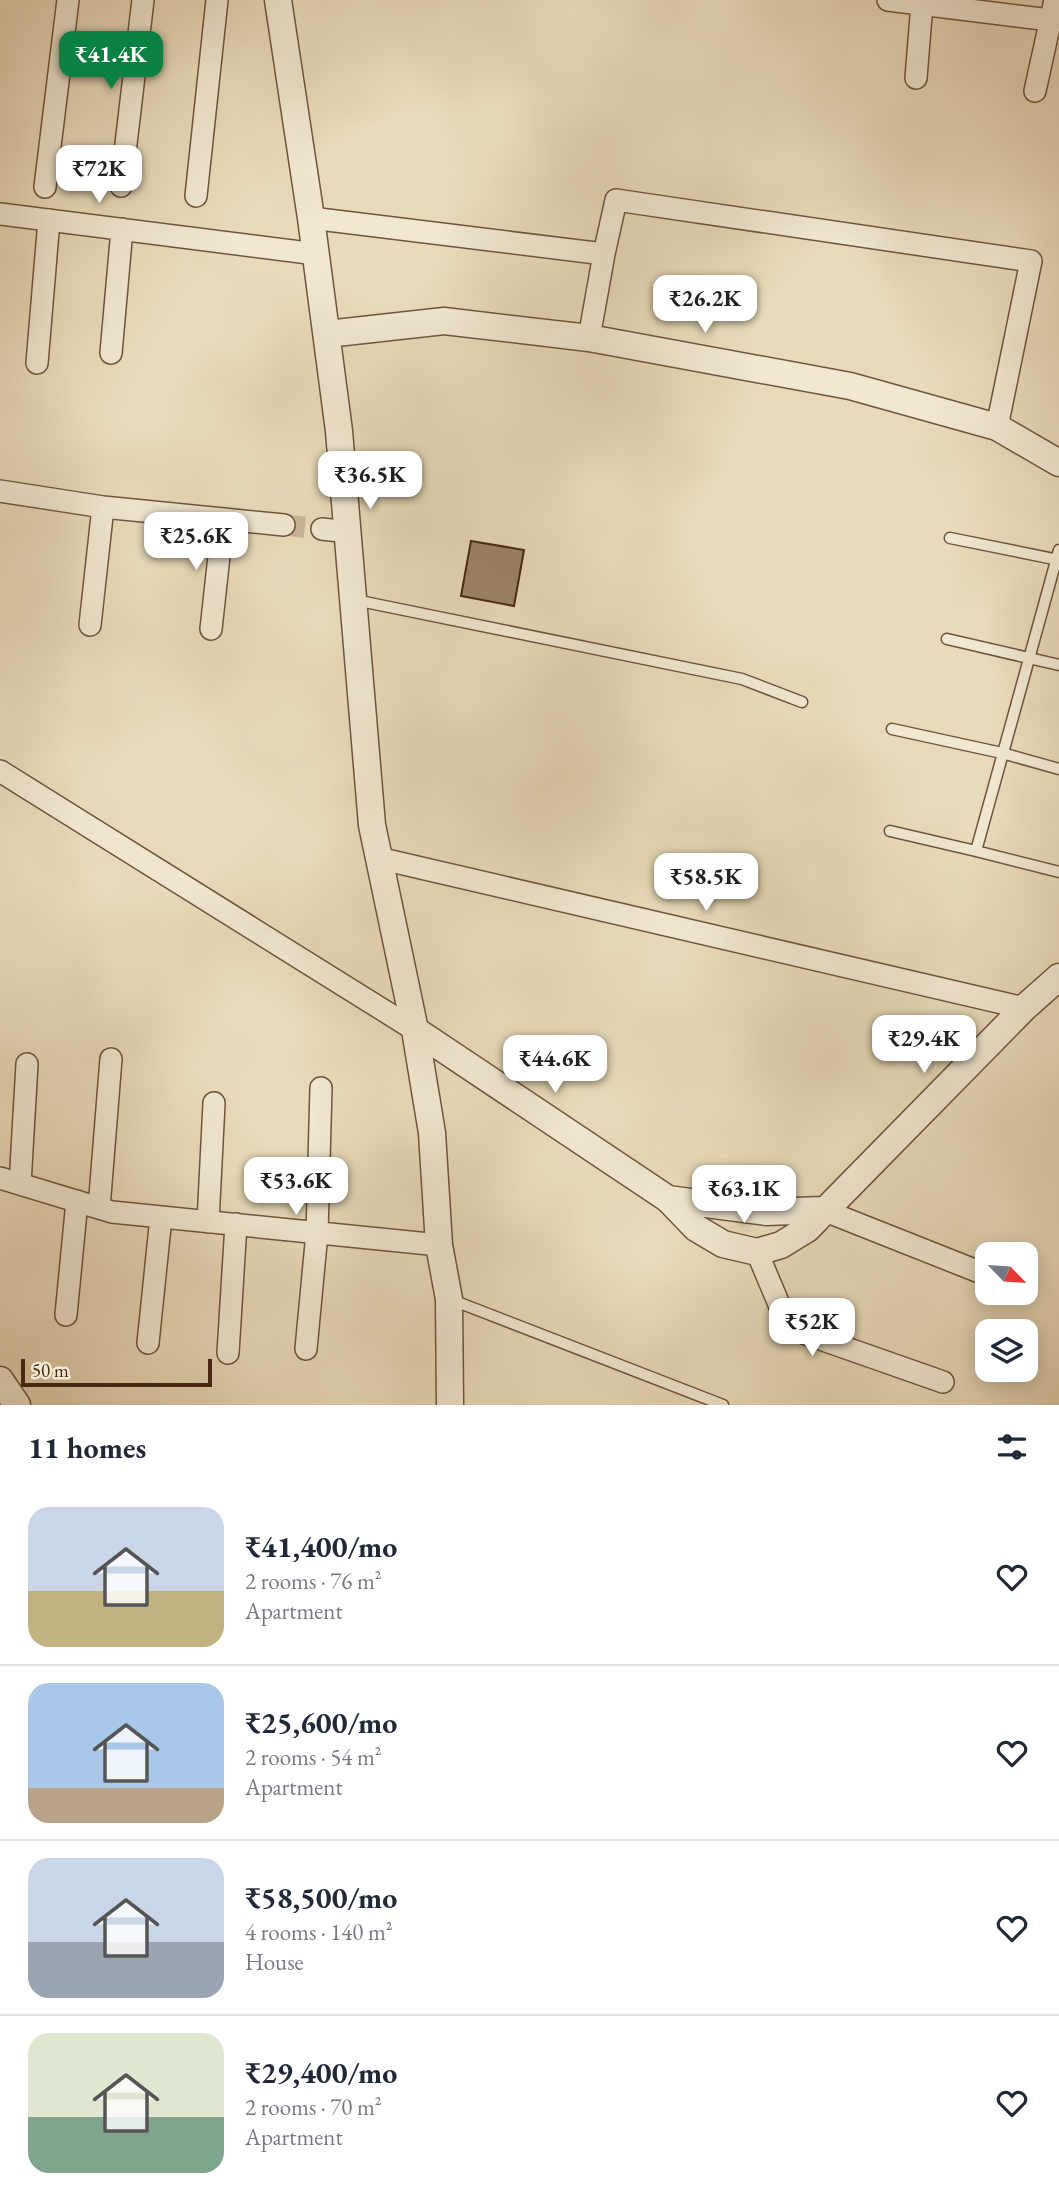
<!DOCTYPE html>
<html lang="en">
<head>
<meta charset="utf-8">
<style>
  body { margin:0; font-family:"EB Garamond",serif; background:#f2f2f3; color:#1f2937; height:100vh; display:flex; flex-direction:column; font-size:26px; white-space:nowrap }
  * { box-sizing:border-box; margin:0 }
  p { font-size:23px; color:#747a83 }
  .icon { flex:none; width:38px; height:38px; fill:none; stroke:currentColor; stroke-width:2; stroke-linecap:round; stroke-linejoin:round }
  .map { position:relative; height:1405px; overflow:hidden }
  .details { display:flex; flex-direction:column; background:#fff; flex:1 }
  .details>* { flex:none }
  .needle { width:46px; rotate:115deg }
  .fabs { position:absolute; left:975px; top:1242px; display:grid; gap:14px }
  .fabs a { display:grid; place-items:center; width:63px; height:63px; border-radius:14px; background:#fff; box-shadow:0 4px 18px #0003; font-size:35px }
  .scale { position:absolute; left:21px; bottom:18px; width:191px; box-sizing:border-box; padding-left:7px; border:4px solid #472812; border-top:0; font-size:19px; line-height:24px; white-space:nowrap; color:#472812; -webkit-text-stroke:5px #f1e8d2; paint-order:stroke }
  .price { position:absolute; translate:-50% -60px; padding:0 16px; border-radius:14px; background:#fff; color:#222; font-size:23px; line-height:46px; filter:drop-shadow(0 2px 4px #0008) }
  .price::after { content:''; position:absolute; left:50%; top:42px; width:21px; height:16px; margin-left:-10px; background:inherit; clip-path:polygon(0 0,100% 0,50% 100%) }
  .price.selected { background:#0b8043; color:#fff }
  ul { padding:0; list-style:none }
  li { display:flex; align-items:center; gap:21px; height:175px; padding:0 28px }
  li+li { border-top:2px solid #e0e1e3 }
  li span { display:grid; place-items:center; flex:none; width:196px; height:140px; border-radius:21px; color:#555 }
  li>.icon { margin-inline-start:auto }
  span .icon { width:84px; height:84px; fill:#fffc; stroke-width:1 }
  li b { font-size:30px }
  h2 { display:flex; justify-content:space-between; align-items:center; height:84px; padding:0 28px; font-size:30px }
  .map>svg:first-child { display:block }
  .building { fill:#9b8569; stroke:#472812; stroke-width:2 }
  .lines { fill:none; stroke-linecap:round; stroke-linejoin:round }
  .minor-tunnel { stroke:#c9b798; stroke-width:21; stroke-dasharray:21 10; stroke-linecap:butt }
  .service-casing { stroke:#70553c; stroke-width:13 }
  .minor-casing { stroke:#70553c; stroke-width:24 }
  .tertiary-casing { stroke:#70553c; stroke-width:29 }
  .service { stroke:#f1e8d2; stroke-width:10 }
  .minor { stroke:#f1e8d2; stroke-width:21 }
  .tertiary { stroke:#f1e8d2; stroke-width:26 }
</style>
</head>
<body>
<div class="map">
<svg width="1059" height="1405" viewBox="0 0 1059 1405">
  <rect width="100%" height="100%" fill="#e9dbba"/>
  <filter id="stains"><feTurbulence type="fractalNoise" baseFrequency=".00286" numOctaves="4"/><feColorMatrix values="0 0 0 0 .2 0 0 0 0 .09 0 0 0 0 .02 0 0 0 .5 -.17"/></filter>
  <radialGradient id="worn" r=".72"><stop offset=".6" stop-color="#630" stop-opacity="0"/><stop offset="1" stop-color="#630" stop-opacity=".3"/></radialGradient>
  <!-- building -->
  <path class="building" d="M471 541 524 550 514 606 461 596Z"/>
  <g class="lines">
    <!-- minor-tunnel -->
    <path class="minor-tunnel" d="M284 525 322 529"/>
    <defs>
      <path id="service" d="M950 538 1059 560
        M1059 550 976 851 1059 872
        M355 600 742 679 802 702
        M947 639 1059 665
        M892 729 1002 753 1059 769
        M890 831 976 851
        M452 1300 723 1405"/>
      <path id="minor" d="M888 0 1050 20
        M916 78 922 4
        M1035 91 1055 0
        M121 186 143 0
        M45 187 68 0
        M196 196 217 0
        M0 214 316 254
        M311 218 604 254 589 338
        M604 254 616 200 1031 261 997 427
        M111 353 122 229
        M37 363 49 220
        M0 491 103 507 284 525
        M322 529 348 532
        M90 625 103 507
        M211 629 223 520
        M0 771 415 1030
        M378 858 1024 1008
        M0 1178 112 1212 439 1245
        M20 1184 27 1064
        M99 1208 111 1059
        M823 1210 987 1275
        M208 1222 214 1103
        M757 1252 789 1328 943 1382
        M66 1315 77 1201
        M148 1343 161 1217
        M306 1349 317 1233 321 1088
        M228 1353 236 1224"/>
      <path id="tertiary" d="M278 0 311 218 339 431 372 825 415 1030 432 1133 439 1245 449 1299 450 1405
        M327 334 444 321 589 338 850 386 997 427 1059 463
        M415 1030 668 1199 696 1228 723 1244 757 1252 781 1245 807 1229 1024 1008 1059 977
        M668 1199 766 1212 823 1210
        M0 1380 17 1405"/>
    </defs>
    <!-- service casing -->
    <use href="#service" class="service-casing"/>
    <!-- minor casing -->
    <use href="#minor" class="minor-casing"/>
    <!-- tertiary casing -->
    <use href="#tertiary" class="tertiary-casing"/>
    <!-- service -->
    <use href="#service" class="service"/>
    <!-- minor -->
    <use href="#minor" class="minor"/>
    <!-- tertiary -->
    <use href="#tertiary" class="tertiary"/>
  </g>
  <rect width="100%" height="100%" filter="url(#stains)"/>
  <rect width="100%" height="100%" fill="url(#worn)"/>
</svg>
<div class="fabs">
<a><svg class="needle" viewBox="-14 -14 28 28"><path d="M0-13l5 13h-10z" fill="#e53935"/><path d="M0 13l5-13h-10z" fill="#747a83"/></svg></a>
<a><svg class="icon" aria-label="layers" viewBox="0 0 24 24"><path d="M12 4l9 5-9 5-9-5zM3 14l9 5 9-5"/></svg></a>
</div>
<div class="scale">50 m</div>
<b class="price selected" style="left:111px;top:91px">₹41.4K</b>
<b class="price" style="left:99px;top:205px">₹72K</b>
<b class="price" style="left:705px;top:335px">₹26.2K</b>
<b class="price" style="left:370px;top:511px">₹36.5K</b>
<b class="price" style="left:196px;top:572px">₹25.6K</b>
<b class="price" style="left:706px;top:913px">₹58.5K</b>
<b class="price" style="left:924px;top:1075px">₹29.4K</b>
<b class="price" style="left:555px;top:1095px">₹44.6K</b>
<b class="price" style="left:296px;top:1217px">₹53.6K</b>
<b class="price" style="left:744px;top:1225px">₹63.1K</b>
<b class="price" style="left:812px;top:1358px">₹52K</b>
</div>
<section class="details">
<h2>11 homes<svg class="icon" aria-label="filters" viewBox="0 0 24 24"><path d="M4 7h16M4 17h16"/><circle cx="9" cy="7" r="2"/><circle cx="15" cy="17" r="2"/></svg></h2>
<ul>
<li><span style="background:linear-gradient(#c9d6e8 60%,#c2b280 0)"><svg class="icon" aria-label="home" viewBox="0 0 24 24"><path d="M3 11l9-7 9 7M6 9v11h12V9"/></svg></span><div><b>₹41,400/mo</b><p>2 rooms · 76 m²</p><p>Apartment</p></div><svg class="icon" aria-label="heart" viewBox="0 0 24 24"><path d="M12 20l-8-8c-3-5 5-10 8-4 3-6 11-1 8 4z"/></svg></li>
<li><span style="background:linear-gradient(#a9c7e8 75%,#b9a48a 0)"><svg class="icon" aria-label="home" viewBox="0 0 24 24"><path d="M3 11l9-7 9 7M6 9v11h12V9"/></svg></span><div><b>₹25,600/mo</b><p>2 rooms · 54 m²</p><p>Apartment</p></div><svg class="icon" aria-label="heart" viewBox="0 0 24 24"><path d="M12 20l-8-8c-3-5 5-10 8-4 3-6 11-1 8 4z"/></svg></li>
<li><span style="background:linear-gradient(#c9d6e8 60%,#9aa5b1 0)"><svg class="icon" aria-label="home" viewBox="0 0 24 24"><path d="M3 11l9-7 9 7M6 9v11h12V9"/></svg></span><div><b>₹58,500/mo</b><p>4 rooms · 140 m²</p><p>House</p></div><svg class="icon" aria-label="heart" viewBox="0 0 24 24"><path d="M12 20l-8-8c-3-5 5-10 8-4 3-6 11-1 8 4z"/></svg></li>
<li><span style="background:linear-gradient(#dfe7d0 60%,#7fa58c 0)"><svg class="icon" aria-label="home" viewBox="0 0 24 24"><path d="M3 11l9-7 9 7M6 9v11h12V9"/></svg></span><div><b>₹29,400/mo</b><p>2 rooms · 70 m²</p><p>Apartment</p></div><svg class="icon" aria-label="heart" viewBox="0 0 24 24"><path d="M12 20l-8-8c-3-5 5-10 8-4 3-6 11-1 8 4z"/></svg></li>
</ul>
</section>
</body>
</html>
